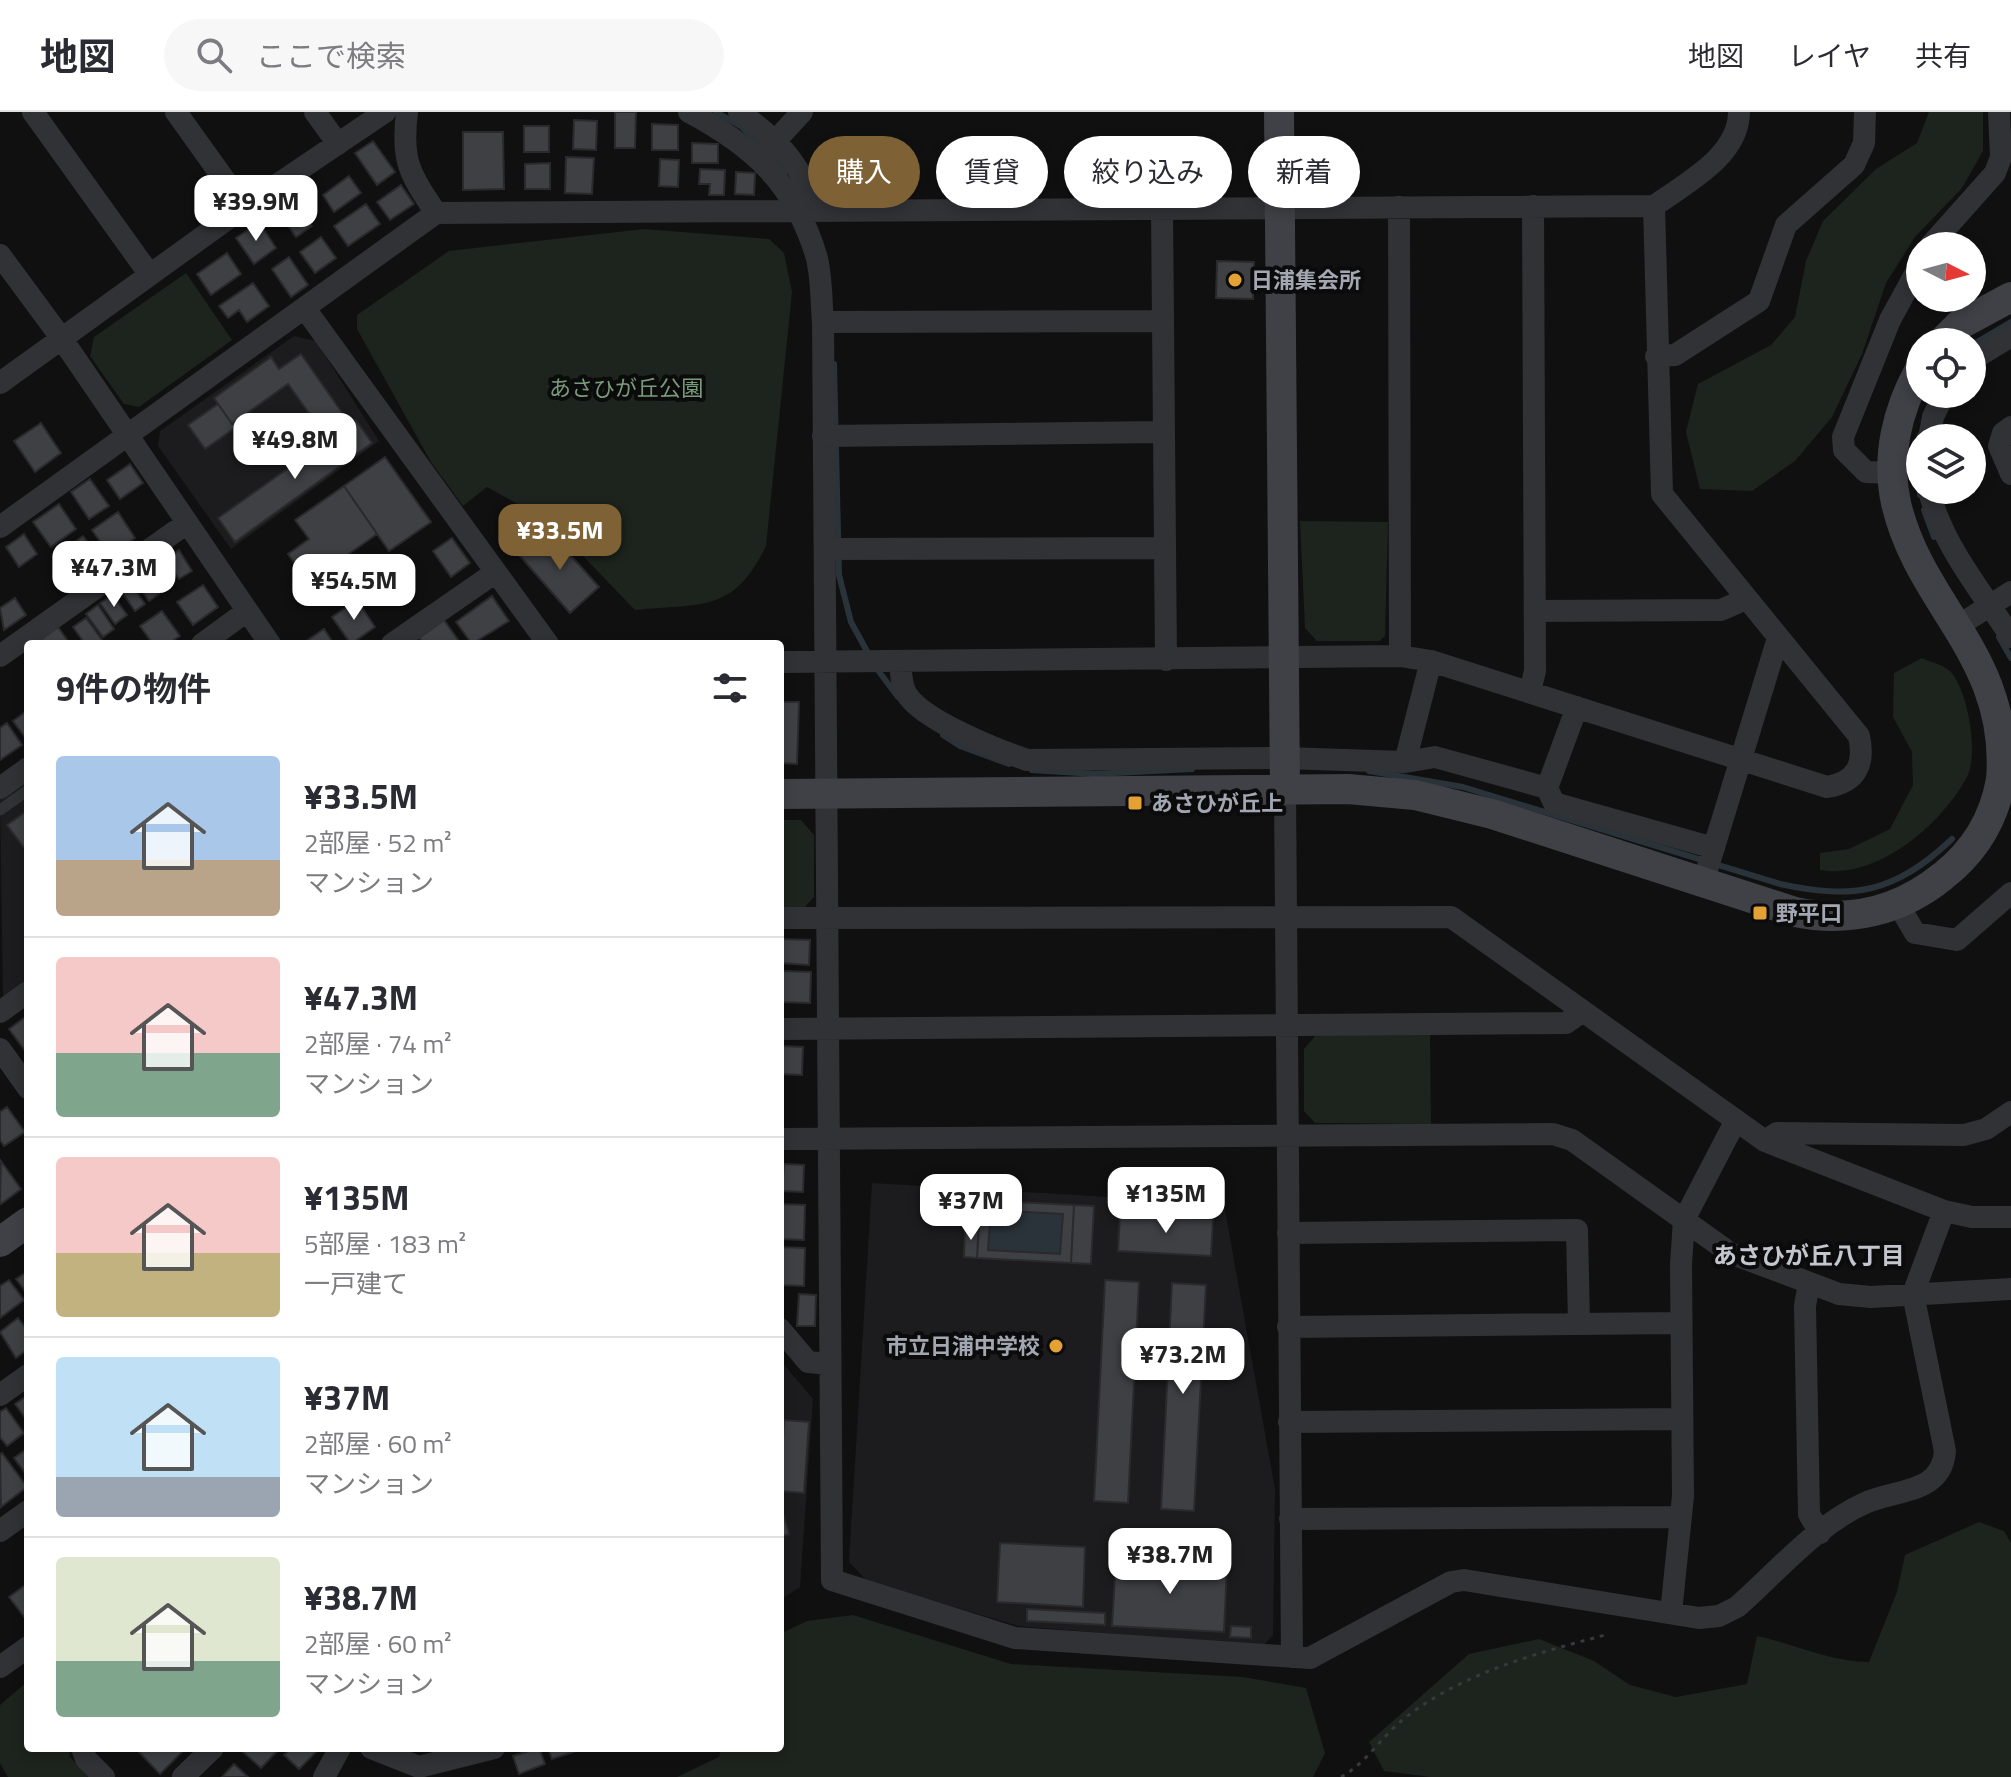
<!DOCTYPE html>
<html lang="ja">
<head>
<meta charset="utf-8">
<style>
  body { margin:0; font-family:"Titillium Web","Noto Sans JP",sans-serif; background:#f7f7f7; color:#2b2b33; height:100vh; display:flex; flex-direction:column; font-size:30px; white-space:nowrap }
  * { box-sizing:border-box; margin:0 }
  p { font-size:26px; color:#7c7c81 }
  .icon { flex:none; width:44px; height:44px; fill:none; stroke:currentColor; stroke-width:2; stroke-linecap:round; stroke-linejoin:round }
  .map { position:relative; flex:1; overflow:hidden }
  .panel { position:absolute; left:24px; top:528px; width:760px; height:1112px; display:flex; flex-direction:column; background:#fff; border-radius:8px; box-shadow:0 4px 12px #0003 }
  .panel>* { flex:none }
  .guide { position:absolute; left:808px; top:24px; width:760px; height:72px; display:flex; gap:16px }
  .needle { width:52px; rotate:96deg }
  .buttons { position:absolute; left:1906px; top:120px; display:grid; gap:16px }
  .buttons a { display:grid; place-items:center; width:80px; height:80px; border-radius:50%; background:#fff; box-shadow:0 4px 12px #0003; font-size:40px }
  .price { position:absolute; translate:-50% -68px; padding:0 18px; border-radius:16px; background:#fff; color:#222; font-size:26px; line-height:52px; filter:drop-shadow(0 2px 4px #0008) }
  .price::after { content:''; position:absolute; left:50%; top:48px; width:24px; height:18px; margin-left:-12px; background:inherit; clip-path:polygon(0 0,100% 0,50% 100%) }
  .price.current { background:#7e6134; color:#fff }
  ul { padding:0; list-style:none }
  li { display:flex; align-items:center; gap:24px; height:200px; padding:0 32px }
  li+li { border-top:2px solid #e1e1e2 }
  li span { display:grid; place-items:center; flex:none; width:224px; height:160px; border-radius:8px; color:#555 }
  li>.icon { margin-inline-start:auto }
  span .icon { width:96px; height:96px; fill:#fffc; stroke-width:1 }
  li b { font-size:34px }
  h2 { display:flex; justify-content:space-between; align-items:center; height:96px; padding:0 32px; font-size:34px }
  .tag { padding:0 28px; border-radius:36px; background:#fff; box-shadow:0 4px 12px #0003; font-size:28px; line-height:72px }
  .tag.current { background:#7e6134; color:#fff }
  header { display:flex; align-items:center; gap:48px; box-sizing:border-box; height:112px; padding:0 40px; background:#fff; border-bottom:2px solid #e1e1e2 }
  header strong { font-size:38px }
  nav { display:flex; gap:44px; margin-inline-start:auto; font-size:28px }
  .search { width:560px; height:72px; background:#f7f7f7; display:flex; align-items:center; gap:20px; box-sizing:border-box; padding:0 28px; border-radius:44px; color:#7c7c81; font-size:30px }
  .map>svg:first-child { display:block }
  .built { fill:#1c1c1e }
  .green { fill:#1d231d }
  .water { fill:#2a3339 }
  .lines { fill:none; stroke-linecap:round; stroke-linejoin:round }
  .stream { stroke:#2a3339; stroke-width:6 }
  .building { fill:#3f4044; stroke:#2a2a2d; stroke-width:2; fill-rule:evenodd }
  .path { stroke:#37393d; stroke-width:3; stroke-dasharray:4 6; stroke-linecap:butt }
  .lane { stroke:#313236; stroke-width:11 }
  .street { stroke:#313236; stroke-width:22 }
  .secondary { stroke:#3f4146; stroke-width:30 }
  .poi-dot { fill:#e4a235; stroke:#0b0b0c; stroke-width:3 }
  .labels { text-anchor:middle; stroke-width:8; stroke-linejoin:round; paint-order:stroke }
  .poi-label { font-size:22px; font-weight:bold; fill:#a2a7b1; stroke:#0b0b0c; text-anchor:start }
  .park-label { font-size:22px; fill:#7a9b7b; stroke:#0b0b0c }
  .neighbourhood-label { font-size:24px; font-weight:bold; fill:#c3c6cd; stroke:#0b0b0c }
</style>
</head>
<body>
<header>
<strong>地図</strong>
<div class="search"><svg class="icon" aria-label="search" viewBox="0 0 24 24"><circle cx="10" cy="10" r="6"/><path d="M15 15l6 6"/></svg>ここで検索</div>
<nav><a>地図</a><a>レイヤ</a><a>共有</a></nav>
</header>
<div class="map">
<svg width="2011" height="1665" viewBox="0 0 2011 1665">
  <rect width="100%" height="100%" fill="#101011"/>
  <!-- built -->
  <path class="built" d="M294 224 316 229 379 329 231 437 158 334 160 319Z
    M28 667V869L3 887 0 687Z
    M872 1071 1224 1092 1275 1377 1273 1523 1263 1534 1018 1514 867 1469 849 1450Z
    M780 1248 813 1287 800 1475 780 1488Z"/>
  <!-- green -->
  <path class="green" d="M1929 0H1983V39L1962 76 1915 125 1886 171 1862 242 1832 305 1795 349 1752 379 1700 377 1686 320 1698 272 1771 233 1795 205 1806 149 1823 109 1876 57 1917 31Z
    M644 117 769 127 784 141 792 180 766 434C733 502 702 491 635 498L550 410 487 375 463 394 431 350 357 217V203L449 139Z
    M186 161 232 228 139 295 124 292 90 244 94 225Z
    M1300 409 1388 410 1385 524 1379 529H1317L1305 516Z
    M1922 546C1930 550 1944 553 1950 559 1968 578 1979 642 1967 665 1941 713 1877 768 1820 758V741L1849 737 1890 717 1913 673 1912 640 1893 605 1894 561Z
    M780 708H801L814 723V785L805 795H780Z
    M1430 922 1431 1012 1315 1011 1304 999V937L1316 923Z
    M1979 1410 2004 1419 2011 1431V1665H1430L1384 1659 1369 1630 1469 1542 1539 1527 1594 1549 1630 1573 1676 1585 1747 1572 1757 1524C1795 1532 1831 1550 1869 1550L1897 1480 1905 1443Z
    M853 1503 1011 1552 1243 1565 1306 1576 1325 1641 1313 1665H677L719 1645 721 1636H780V1522L807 1509Z
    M28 1569V1636H69L70 1645 88 1665H8L0 1651V1593Z"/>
  <!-- water -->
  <path class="water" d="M991 1098 1063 1102 1060 1142 988 1138Z"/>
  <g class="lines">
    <!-- stream -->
    <path class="stream" d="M716 0 742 15 787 59
      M1972 233 2011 210
      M834 252 839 463 851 510 869 543
      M1920 383 1917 338 1920 323
      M1924 398 1934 425
      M1999 525 2011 546
      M874 553 898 585
      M943 623 960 634 1009 652
      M1032 658 1095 662 1192 657
      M1369 659 1463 675 1780 772C1855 788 1895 781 1952 727"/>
  </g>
  <!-- building -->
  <path class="building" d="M615 0H636L635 36H615Z
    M574 8 597 9 596 38 573 37Z
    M652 12 678 13V38H652Z
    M524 14H549V40H524Z
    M463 20H503L504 77 463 78Z
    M373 29 395 60 377 73 355 41Z
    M692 31 718 32V51H692Z
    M566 45 594 46 592 82 565 81Z
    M660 47 679 48 678 75 659 74Z
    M550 51V77H525V52Z
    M700 57 725 58 724 83H709L710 72H699Z
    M736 60 755 61 754 83 735 82Z
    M349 64 361 81 334 100 323 83Z
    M401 73 414 92 390 108 377 90Z
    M294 87 312 114 296 125 277 98Z
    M366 92 380 112 348 134 334 114Z
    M259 110 276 136 254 152 236 126Z
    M321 125 336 146 315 161 300 140Z
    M227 141 241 162 211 183 197 162Z
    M289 145 308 173 291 185 272 157Z
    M1217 149 1254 150 1253 187 1216 186Z
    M253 171 269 194 247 210 239 198 228 206 219 194Z
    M301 242 350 312 328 328 288 272 232 312 214 286 271 245 279 257Z
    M218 292 232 312 239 307 242 311 205 337 188 313Z
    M356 308 372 331 235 430 218 406Z
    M41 311 61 341 35 360 14 329Z
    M385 345 431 410 389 439 344 374Z
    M130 352 143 371 120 387 107 368Z
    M90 367 109 394 89 407 71 380Z
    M344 374 377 422 329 456 325 451 304 465 288 442 309 427 295 408Z
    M59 392 76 417 51 435 33 410Z
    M118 400 135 426 110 444 92 418Z
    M549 419 599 475 570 501 520 444Z
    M24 422 37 442 19 455 6 435Z
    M83 424 99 445 80 458 75 450 63 459 53 445Z
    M452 426 470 451 451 465 433 439Z
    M179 438 192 459 179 467 166 448Z
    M161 449 175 469 162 478 148 458Z
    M145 461 159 482 149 489 134 468Z
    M130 470 145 492 135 499 120 477Z
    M203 473 218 495 193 513 177 490Z
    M113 483 127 503 115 512 100 491Z
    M492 484 509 509 472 532 456 510Z
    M15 486 26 503 4 518 0 496Z
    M357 488 375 515 351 532 332 505Z
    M98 493 114 517 103 525 86 502Z
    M162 499 180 524 168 532H153L140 514Z
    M86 506 102 528 97 532H85L73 515Z
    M444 508 461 532H424L419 526Z
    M58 515 70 532H35Z
    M324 517 334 532H302Z
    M780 590H799L797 652 780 651Z
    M28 598V627L27 628 13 609Z
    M7 611 22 633 0 648V616Z
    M28 698V741L7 713Z
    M780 827 810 828 809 853 780 851Z
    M783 859 811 860 810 891 781 890Z
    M28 903V943L9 917Z
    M781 934 803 935 802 963 780 962Z
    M7 995 25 1020 4 1034 0 1028V1000Z
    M1 1049 21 1077 1 1092 0 1090Z
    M784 1052 804 1053 803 1080 782 1079Z
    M980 1088 1074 1093 1071 1151 977 1146ZM991 1098 1063 1102 1060 1142 988 1138Z
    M780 1092 805 1093 804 1128 780 1127Z
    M1074 1093 1094 1094 1091 1152 1071 1151Z
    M1120 1102 1213 1107 1211 1144 1118 1139Z
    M965 1114 979 1115 977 1146 964 1145Z
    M780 1135 805 1136 804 1174 780 1173Z
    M28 1159V1183L16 1167Z
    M9 1168 24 1188 0 1206V1174Z
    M1105 1168 1139 1170 1128 1391 1094 1389Z
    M1172 1171 1206 1173 1194 1399 1161 1397Z
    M799 1182 816 1183 815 1214H797Z
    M18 1206 28 1219V1237L16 1246 0 1220Z
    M28 1283V1310L15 1292Z
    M6 1296 24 1321 7 1334 0 1325V1300Z
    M784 1308 809 1310 804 1381 780 1379Z
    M28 1336V1365L14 1346Z
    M2 1341 27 1375 1 1395 0 1343Z
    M782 1398 789 1422 780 1425V1399Z
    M1000 1431 1085 1435 1083 1495 997 1490Z
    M1116 1447 1227 1453 1224 1520 1112 1514Z
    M28 1471V1510L9 1485Z
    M1027 1497 1105 1501V1513L1027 1509Z
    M1231 1514 1251 1515V1526L1230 1525Z
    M135 1636H186L160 1662Z
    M245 1636H280L261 1656 242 1639Z
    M291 1636H320L299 1657 284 1643Z
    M539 1636 545 1652 519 1662 513 1644Z
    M548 1636H578L579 1638 552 1647Z
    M234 1652 248 1665H222Z"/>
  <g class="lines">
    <!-- path -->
    <path class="path" d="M1341 1665C1365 1652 1380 1627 1400 1610 1458 1562 1534 1542 1605 1523"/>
    <!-- lane -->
    <path class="lane" d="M0 698 28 678"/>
    <!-- street -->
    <path class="street" d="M33 0 150 163
      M176 0 244 95
      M315 0 338 32
      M407 0C401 48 409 61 436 101
      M689 0C753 34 794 71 816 143 822 163 821 189 823 210L832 1468 1015 1526 1310 1546 1451 1470 1464 1468 1699 1506 1719 1504 1737 1495C1777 1460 1816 1413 1865 1391 1896 1377 1942 1382 1945 1339L1913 1182 1944 1099
      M739 0C782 31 798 50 818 98
      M767 38 802 0
      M1399 95 1400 544
      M1162 97 1166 548
      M1930 134 1995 61 2001 45 1999 0
      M0 143 62 227 270 532
      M306 198 548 532
      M823 210 1162 209
      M1656 244 1675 243 1759 189 1786 113 1854 53 1864 31 1865 0
      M1972 248 2011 224
      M0 271 244 95 385 0
      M2011 315 2003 321 1999 334 2011 362
      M823 324 1162 320
      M1929 326 1933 305 1944 282
      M1892 361 1866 360 1844 338 1843 325 1890 208 1920 153
      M1929 378C1941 431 1981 479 2011 525
      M0 415 436 101 1654 94C1686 71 1739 44 1739 0
      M825 437 1164 436
      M1535 499 1721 498 1746 487
      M1961 512 2011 480
      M202 532 247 499
      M392 532 496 460
      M0 544 187 411
      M900 549C901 558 901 573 906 581 921 608 998 638 1027 648L1284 646 1405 650 1435 645 1547 676 1554 691 1714 736
      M780 550 1400 544 1431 549 1827 675C1857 670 1865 652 1859 624L1662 382 1654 94
      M1530 580 1535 559 1533 94
      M1405 650 1431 549
      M0 676 28 656
      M1547 676 1577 595
      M1285 678 1292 1545
      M1703 771 1778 526
      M1898 792 1915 821 1957 828 2011 781
      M780 806 1451 805 1765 1029 1944 1099 1972 1105H2011
      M0 900 28 880
      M780 917 1566 911 1583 899
      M0 937 28 976
      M780 1027 1553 1022 1572 1028 1730 1141 1839 1182 1871 1185 2011 1177
      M1765 1029 1777 1021 1964 1023 1986 1017 2011 1000
      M1288 1121 1577 1118 1579 1212
      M1809 1171 1805 1194 1809 1402 1820 1421
      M1288 1215 1681 1211
      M780 1217 808 1250 830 1252
      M0 1283 28 1263
      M1289 1310 1682 1307
      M1290 1407 1681 1405
      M0 1419 28 1399
      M1671 1501 1683 1384 1681 1152 1684 1108 1736 1008
      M0 1555 28 1535
      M82 1636 86 1647 104 1665
      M371 1636 419 1655 494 1636
      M183 1665 213 1636
      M324 1665 340 1636"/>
    <!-- secondary -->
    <path class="secondary" d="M1279 0 1285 678
      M1942 230 1959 213 2011 185
      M780 682 1348 677 1415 683 1492 702 1795 800C1849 811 1900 799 1943 764 1974 740 1994 707 2001 668 2011 544 1920 495 1896 391 1886 345 1897 298 1920 257
      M0 1130 28 1110"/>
  </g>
  <!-- markers -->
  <g class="poi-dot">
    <circle cx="1235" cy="168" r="8"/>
    <rect x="1127" y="683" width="16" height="16" rx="4"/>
    <rect x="1752" y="793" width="16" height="16" rx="4"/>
    <circle cx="1056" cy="1234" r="8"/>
  </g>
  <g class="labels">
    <!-- poi labels -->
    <g class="poi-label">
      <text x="1251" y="176">日浦集会所</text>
      <text x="1151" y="699">あさひが丘上</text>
      <text x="1776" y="809">野平口</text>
      <text x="1040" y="1242" text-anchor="end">市立日浦中学校</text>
    </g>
    <!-- park labels -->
    <g class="park-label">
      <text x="626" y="284">あさひが丘公園</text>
    </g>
    <!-- neighbourhood labels -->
    <g class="neighbourhood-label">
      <text x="1809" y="1152">あさひが丘八丁目</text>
    </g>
  </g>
</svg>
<div class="buttons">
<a><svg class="needle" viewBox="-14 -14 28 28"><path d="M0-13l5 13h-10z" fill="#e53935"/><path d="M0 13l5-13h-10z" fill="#7c7c81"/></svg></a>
<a><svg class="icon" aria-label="locate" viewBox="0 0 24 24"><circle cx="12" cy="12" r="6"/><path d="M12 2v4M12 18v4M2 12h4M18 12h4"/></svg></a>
<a><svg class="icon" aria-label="layers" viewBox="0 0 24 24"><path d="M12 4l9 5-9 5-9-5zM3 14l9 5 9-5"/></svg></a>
</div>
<b class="price" style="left:256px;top:131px">¥39.9M</b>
<b class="price" style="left:295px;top:369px">¥49.8M</b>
<b class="price current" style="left:560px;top:460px">¥33.5M</b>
<b class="price" style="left:114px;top:497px">¥47.3M</b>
<b class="price" style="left:354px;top:510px">¥54.5M</b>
<b class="price" style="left:1166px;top:1123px">¥135M</b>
<b class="price" style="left:971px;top:1130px">¥37M</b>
<b class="price" style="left:1183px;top:1284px">¥73.2M</b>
<b class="price" style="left:1170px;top:1484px">¥38.7M</b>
<div class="guide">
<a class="tag current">購入</a>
<a class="tag">賃貸</a>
<a class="tag">絞り込み</a>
<a class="tag">新着</a>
</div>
<section class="panel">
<h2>9件の物件<svg class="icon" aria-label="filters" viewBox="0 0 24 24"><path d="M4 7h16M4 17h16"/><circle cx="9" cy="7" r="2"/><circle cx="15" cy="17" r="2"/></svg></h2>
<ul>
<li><span style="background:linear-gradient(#a9c7e8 65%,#b9a48a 0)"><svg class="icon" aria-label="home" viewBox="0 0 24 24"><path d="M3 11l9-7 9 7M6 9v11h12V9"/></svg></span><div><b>¥33.5M</b><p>2部屋 · 52 m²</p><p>マンション</p></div></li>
<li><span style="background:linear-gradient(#f6c9c9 60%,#7fa58c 0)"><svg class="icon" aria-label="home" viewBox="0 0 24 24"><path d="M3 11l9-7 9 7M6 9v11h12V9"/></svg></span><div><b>¥47.3M</b><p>2部屋 · 74 m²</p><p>マンション</p></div></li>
<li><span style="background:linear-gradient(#f6c9c9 60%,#c2b280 0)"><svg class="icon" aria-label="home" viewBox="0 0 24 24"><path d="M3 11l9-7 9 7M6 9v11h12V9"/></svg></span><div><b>¥135M</b><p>5部屋 · 183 m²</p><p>一戸建て</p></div></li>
<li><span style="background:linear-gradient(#bfe0f5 75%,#9aa5b1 0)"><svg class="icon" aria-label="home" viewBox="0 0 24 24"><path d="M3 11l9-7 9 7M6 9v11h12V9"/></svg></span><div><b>¥37M</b><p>2部屋 · 60 m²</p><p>マンション</p></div></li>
<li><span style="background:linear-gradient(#dfe7d0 65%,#7fa58c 0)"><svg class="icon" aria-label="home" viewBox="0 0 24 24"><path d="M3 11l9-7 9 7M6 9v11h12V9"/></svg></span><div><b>¥38.7M</b><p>2部屋 · 60 m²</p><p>マンション</p></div></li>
</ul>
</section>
</div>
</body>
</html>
